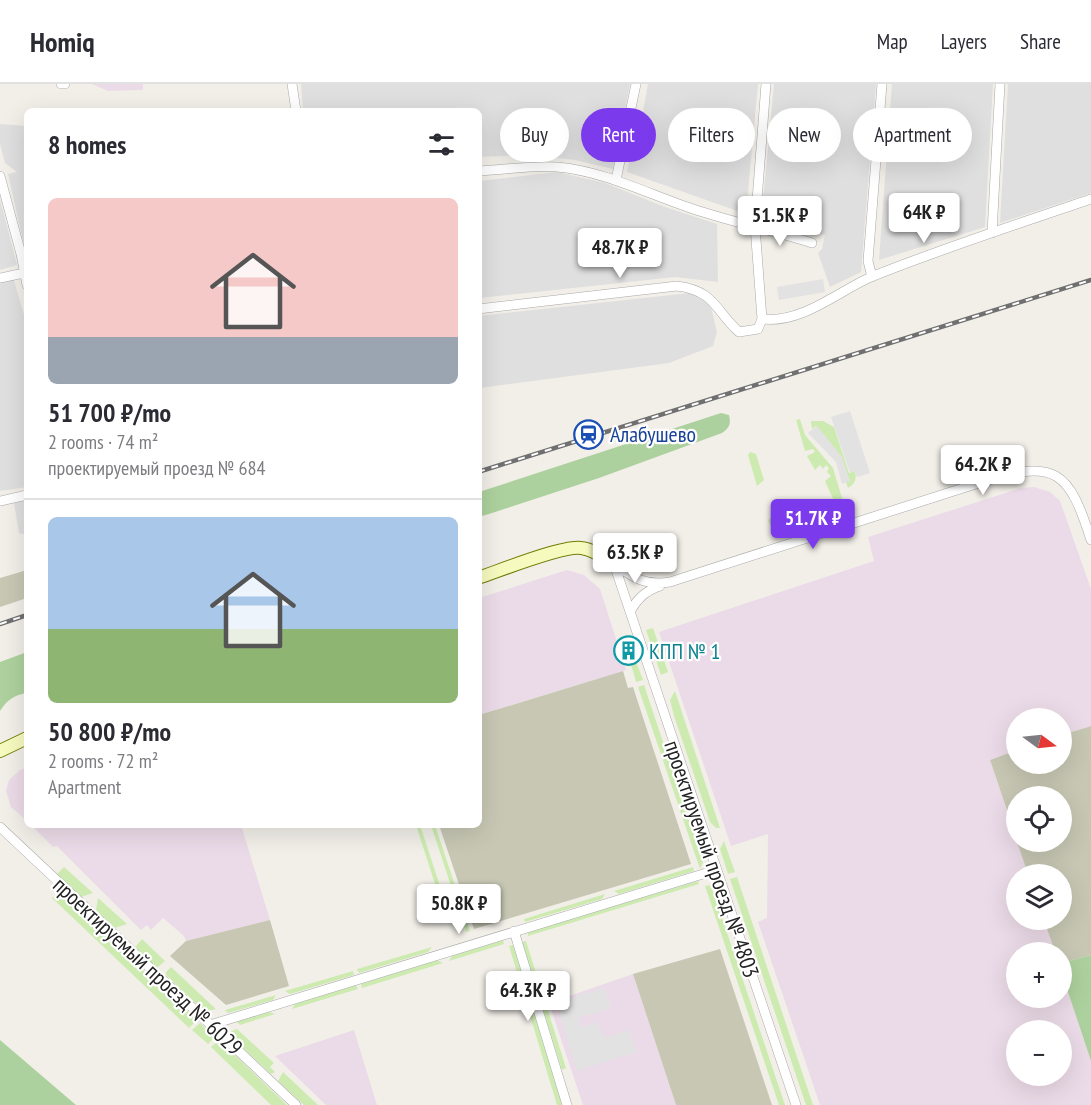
<!DOCTYPE html>
<html lang="en">
<head>
<meta charset="utf-8">
<style>
  body { margin:0; font-family:"PT Sans Narrow",sans-serif; background:#f7f7f7; color:#2b2b33; height:100vh; display:flex; flex-direction:column; font-size:22px; white-space:nowrap }
  * { box-sizing:border-box; margin:0 }
  p { font-size:20px; color:#7c7c81 }
  .icon { flex:none; width:33px; height:33px; fill:none; stroke:currentColor; stroke-width:2; stroke-linecap:round; stroke-linejoin:round }
  .map { position:relative; flex:1; overflow:hidden }
  .panel { position:absolute; left:24px; top:24px; width:458px; height:720px; display:flex; flex-direction:column; background:#fff; border-radius:9px; box-shadow:0 6px 24px #0002 }
  .panel>* { flex:none }
  .top-card { position:absolute; left:500px; top:24px; width:501px; height:54px; display:flex; gap:12px }
  .needle { width:39px; rotate:105deg }
  .buttons { position:absolute; left:1006px; top:624px; display:grid; gap:12px }
  .buttons a { display:grid; place-items:center; width:66px; height:66px; border-radius:50%; background:#fff; box-shadow:0 6px 24px #0002; font-size:30px }
  .price { position:absolute; translate:-50% -51px; padding:0 14px; border-radius:6px; background:#fff; color:#222; font-size:20px; line-height:39px; filter:drop-shadow(0 2px 3px #0008) }
  .price::after { content:''; position:absolute; left:50%; top:36px; width:18px; height:14px; margin-left:-9px; background:inherit; clip-path:polygon(0 0,100% 0,50% 100%) }
  .price.selected { background:#7c3aed; color:#fff }
  ul { padding:0; list-style:none }
  li { display:grid; align-content:center; gap:12px; height:318px; padding:0 24px }
  li+li { border-top:2px solid #e1e1e2 }
  li span { display:grid; place-items:center; height:186px; border-radius:9px; color:#555 }
  li>.icon { margin-inline-start:auto }
  span .icon { width:108px; height:108px; fill:#fffc; stroke-width:1 }
  li b { font-size:26px }
  h2 { display:flex; justify-content:space-between; align-items:center; height:72px; padding:0 24px; font-size:26px }
  .chip { padding:0 21px; border-radius:27px; background:#fff; box-shadow:0 6px 24px #0002; font-size:21px; line-height:54px }
  .chip.selected { background:#7c3aed; color:#fff }
  header { display:flex; align-items:center; gap:36px; box-sizing:border-box; height:84px; padding:0 30px; background:#fff; border-bottom:2px solid #e1e1e2 }
  header strong { font-size:28px }
  nav { display:flex; gap:33px; margin-inline-start:auto; font-size:21px }
  .map>svg:first-child { display:block }
  .residential { fill:#e0dfdf }
  .industrial { fill:#ebdbe8; fill-rule:evenodd }
  .construction { fill:#c7c7b4 }
  .grass { fill:#cdebb0 }
  .forest { fill:#add19e }
  .parking { fill:#e2e2e2 }
  .lines { fill:none; stroke-linecap:round; stroke-linejoin:round }
  .street-casing { stroke:#a9a9a9; stroke-width:10 }
  .secondary-casing { stroke:#707d05; stroke-width:14 }
  .street { stroke:#fff; stroke-width:9 }
  .secondary { stroke:#f7fabf; stroke-width:12 }
  .rail-casing { stroke:#707070; stroke-width:4.5 }
  .rail { stroke:#fff; stroke-width:2; stroke-dasharray:7; stroke-linecap:butt }
  .labels { text-anchor:middle; stroke-width:4.5; stroke-linejoin:round; paint-order:stroke }
  .transit-label { font-size:22px; fill:#164399; stroke:#fff; text-anchor:start }
  .culture-label { font-size:22px; fill:#0d838f; stroke:#fff; text-anchor:start }
  .street-label { font-size:22px; fill:#222; stroke:#fff }
</style>
</head>
<body>
<header>
<strong>Homiq</strong>
<nav><a>Map</a><a>Layers</a><a>Share</a></nav>
</header>
<div class="map">
<svg width="1091" height="1021" viewBox="0 0 1091 1021">
  <rect width="100%" height="100%" fill="#f2efe9"/>
  <!-- residential -->
  <path class="residential" d="M301 0H630L613 85 575 76 530 71 479 73 478 27H303Z
    M648 0H758L746 130 627 88 635 51 639 50Z
    M774 0H876L861 188 830 203 818 169 822 165 825 151 761 137Z
    M892 0H993L985 143 879 176Z
    M1008 0H1091V109L1000 139Z
    M0 40 27 42V175L8 90 17 88 5 79 0 60Z
    M557 88 605 99 665 123 717 140 718 198 675 193 479 214V97Z
    M0 115 17 181 0 186Z
    M13 193 27 241V403L0 407V196Z
    M690 209 702 213 711 223 717 248 713 262 669 279 479 304 478 232Z
    M27 411V451L19 449 13 413Z"/>
  <!-- industrial -->
  <path class="industrial" d="M92 0H143V6L108 7Z
    M1034 403 1050 408 1060 417 1091 505V642L1062 651V634H1017V666L990 676 1028 790H1017V836H1044L1055 868H1017V914H1062V890L1091 977V1021H820L758 838 767 834 768 750 731 762 659 548 874 477 868 453 1021 404ZM1017 946H1062V992H1017Z
    M567 486 584 491 600 505 626 586 479 631V514Z
    M27 683V737L11 723 6 707 9 696 20 686Z
    M31 741H241L270 836 186 857 184 852 163 834 151 846 147 841 141 846 57 762 53 763Z
    M633 890 676 1021H583L549 919Z
    M354 946 377 1021H326L275 972Z"/>
  <!-- construction -->
  <path class="construction" d="M27 486V514L0 523V494Z
    M623 587 628 604 633 603 691 780 474 845 439 741H478L479 631Z
    M1091 642V871L1062 879V868H1055L1044 836H1062V790H1028L1017 758H1062V712H1017V756L990 676 1017 666V680H1062V651Z
    M270 836 289 902 226 921 170 872 186 857Z
    M720 865 772 1021H676L633 890Z"/>
  <!-- grass -->
  <path class="grass" d="M800 335 805 351 833 384 845 424 838 426 825 397 831 392 827 388 829 384 826 381 823 385 820 381 815 386 807 372 815 368 813 365 805 367 796 336Z
    M811 337H823L834 343 849 389 855 387C857 395 855 400 848 404L846 398 850 397 816 342 812 345Z
    M750 368 756 370 764 396 757 402 748 371Z
    M811 424 813 426 822 424 825 432 807 438 803 427Z
    M781 425 788 429 779 448 772 445 768 436Z
    M794 425 799 427 804 441 789 446 787 444Z
    M653 544 668 588 661 591 646 546Z
    M635 575 643 596 636 598 630 577Z
    M644 601 703 778 700 785 638 603Z
    M675 607 720 744H716L710 738 674 632 670 616Z
    M416 741H420L445 817 442 822Z
    M431 741H435L470 847 466 848Z
    M724 757 735 788 728 790 720 765Z
    M64 783 93 809 81 813 57 790Z
    M693 783 694 787 619 810 614 807Z
    M737 793 813 1021H806L730 795Z
    M698 797 699 800 528 852V848Z
    M711 801 785 1021H779L705 802Z
    M59 808 197 936 189 944 52 814Z
    M605 810 602 815 525 838 524 835Z
    M98 814 127 840 115 844 96 826Z
    M142 855 165 877 157 884 135 863Z
    M503 856 504 860 449 877 452 872Z
    M526 857 566 984 562 986 522 858Z
    M513 861 562 1021H557L509 862Z
    M432 863 428 868 359 889 357 885Z
    M437 876 443 879 362 904 361 900Z
    M171 883 216 925 205 928 166 891V888Z
    M353 887 354 891 290 910 285 907Z
    M356 901 358 905 292 925 295 920Z
    M276 911 273 916 228 929 225 926Z
    M269 928 275 930 240 941 237 938Z
    M200 939 215 953 208 960 192 946Z
    M237 945 274 979 270 983 275 988 271 990 227 949Z
    M219 956 287 1021H271L211 963Z
    M283 988 318 1021H304L278 997Z"/>
  <!-- forest -->
  <path class="forest" d="M721 329 729 331C731 339 730 344 722 349L599 394 489 430 482 432 479 437V408Z
    M27 568V609C14 611 7 616 0 627V578Z
    M1091 871V977L1062 890V879Z
    M0 956 76 1021H0Z"/>
  <!-- parking -->
  <path class="parking" d="M823 195 825 208 779 216 777 203Z
    M850 327 870 389 857 393 855 387 850 389 831 333Z
    M817 342 842 373 850 397 842 400 836 378 808 349Z
    M604 904 611 924 578 934 581 943 598 938 604 954 629 946 636 968 577 987 556 919Z"/>
  <g class="lines">
    <defs>
      <path id="street" d="M61 0H65
        M292 0 296 27
        M478 87C502 86 534 81 557 83 604 87 648 110 693 125 732 138 772 146 812 159
        M0 92 21 170 27 201
        M616 96 636 0
        M992 149 1000 0
        M872 193 868 177 882 0
        M0 194 24 189
        M478 225 677 202C715 207 714 225 739 248L758 245 762 235 755 142 766 0
        M762 235C801 240 837 208 871 193 943 164 1018 140 1091 115
        M0 417 27 411
        M614 480 796 1021
        M614 480C634 494 645 502 670 498L985 397C1056 375 1069 387 1091 456
        M630 528C637 515 645 507 660 502
        M0 743 296 1021
        M514 847 567 1021
        M210 941 716 786"/>
      <path id="secondary" d="M478 494C499 487 563 461 581 464 593 465 604 474 614 480
        M0 667 27 654"/>
    </defs>
    <!-- street casing -->
    <use href="#street" class="street-casing"/>
    <!-- secondary casing -->
    <use href="#secondary" class="secondary-casing"/>
    <!-- street -->
    <use href="#street" class="street"/>
    <!-- secondary -->
    <use href="#secondary" class="secondary"/>
    <defs>
      <path id="rail" d="M478 388 1091 196
        M0 540 27 531"/>
    </defs>
    <!-- rail casing -->
    <use href="#rail" class="rail-casing"/>
    <!-- rail -->
    <use href="#rail" class="rail"/>
  </g>
  <!-- icons -->
  <defs>
    <symbol id="station-ring" viewBox="-11 -11 22 22"><circle r="9.5" fill="#fff" stroke="#1a4fb4" stroke-width="1.5"/><path d="M-3-6H3Q5-6 5-4V2Q5 4 3 4L4.5 6H3L1.5 4h-3L-3 6H-4.5L-3 4Q-5 4-5 2V-4Q-5-6-3-6ZM-3.5-4v3h7v-3ZM-3.5 1v1.5H-2V1ZM2 1v1.5H3.5V1Z" fill="#1a4fb4"/></symbol>
    <symbol id="building-ring" viewBox="-11 -11 22 22"><circle r="9.5" fill="#fff" stroke="#0f9aa8" stroke-width="1.5"/><path d="M-4-6H4V6H1V3H-1V6H-4ZM-2.5-4.3h1.7v1.8h-1.7ZM.8-4.3h1.7v1.8H.8ZM-2.5-1h1.7V.8h-1.7ZM.8-1h1.7V.8H.8Z" fill="#0f9aa8"/></symbol>
  </defs>
  <g fill-rule="evenodd">
    <use href="#station-ring" x="572" y="334" width="33" height="33"/>
    <use href="#building-ring" x="612" y="550" width="33" height="33"/>
  </g>
  <g class="labels">
    <!-- transit labels -->
    <g class="transit-label">
      <text x="610" y="358">Алабушево</text>
    </g>
    <!-- culture labels -->
    <g class="culture-label">
      <text x="649" y="575">КПП № 1</text>
    </g>
    <!-- street labels -->
    <g class="street-label">
      <text transform="translate(712 775) rotate(71)" y="8">проектируемый проезд № 4803</text>
      <text transform="translate(148 882) rotate(43)" y="8">проектируемый проезд № 6029</text>
    </g>
  </g>
</svg>
<div class="buttons">
<a><svg class="needle" viewBox="-14 -14 28 28"><path d="M0-13l5 13h-10z" fill="#e53935"/><path d="M0 13l5-13h-10z" fill="#7c7c81"/></svg></a>
<a><svg class="icon" aria-label="locate" viewBox="0 0 24 24"><circle cx="12" cy="12" r="6"/><path d="M12 2v4M12 18v4M2 12h4M18 12h4"/></svg></a>
<a><svg class="icon" aria-label="layers" viewBox="0 0 24 24"><path d="M12 4l9 5-9 5-9-5zM3 14l9 5 9-5"/></svg></a>
<a>+</a>
<a>−</a>
</div>
<b class="price" style="left:924px;top:160px">64K ₽</b>
<b class="price" style="left:780px;top:163px">51.5K ₽</b>
<b class="price" style="left:620px;top:195px">48.7K ₽</b>
<b class="price" style="left:983px;top:412px">64.2K ₽</b>
<b class="price selected" style="left:813px;top:466px">51.7K ₽</b>
<b class="price" style="left:635px;top:500px">63.5K ₽</b>
<b class="price" style="left:459px;top:851px">50.8K ₽</b>
<b class="price" style="left:528px;top:938px">64.3K ₽</b>
<div class="top-card">
<a class="chip">Buy</a>
<a class="chip selected">Rent</a>
<a class="chip">Filters</a>
<a class="chip">New</a>
<a class="chip">Apartment</a>
</div>
<section class="panel">
<h2>8 homes<svg class="icon" aria-label="filters" viewBox="0 0 24 24"><path d="M4 7h16M4 17h16"/><circle cx="9" cy="7" r="2"/><circle cx="15" cy="17" r="2"/></svg></h2>
<ul>
<li><span style="background:linear-gradient(#f6c9c9 75%,#9aa5b1 0)"><svg class="icon" aria-label="home" viewBox="0 0 24 24"><path d="M3 11l9-7 9 7M6 9v11h12V9"/></svg></span><div><b>51 700 ₽/mo</b><p>2 rooms · 74 m²</p><p>проектируемый проезд № 684</p></div></li>
<li><span style="background:linear-gradient(#a9c7e8 60%,#8fb573 0)"><svg class="icon" aria-label="home" viewBox="0 0 24 24"><path d="M3 11l9-7 9 7M6 9v11h12V9"/></svg></span><div><b>50 800 ₽/mo</b><p>2 rooms · 72 m²</p><p>Apartment</p></div></li>
</ul>
</section>
</div>
</body>
</html>
